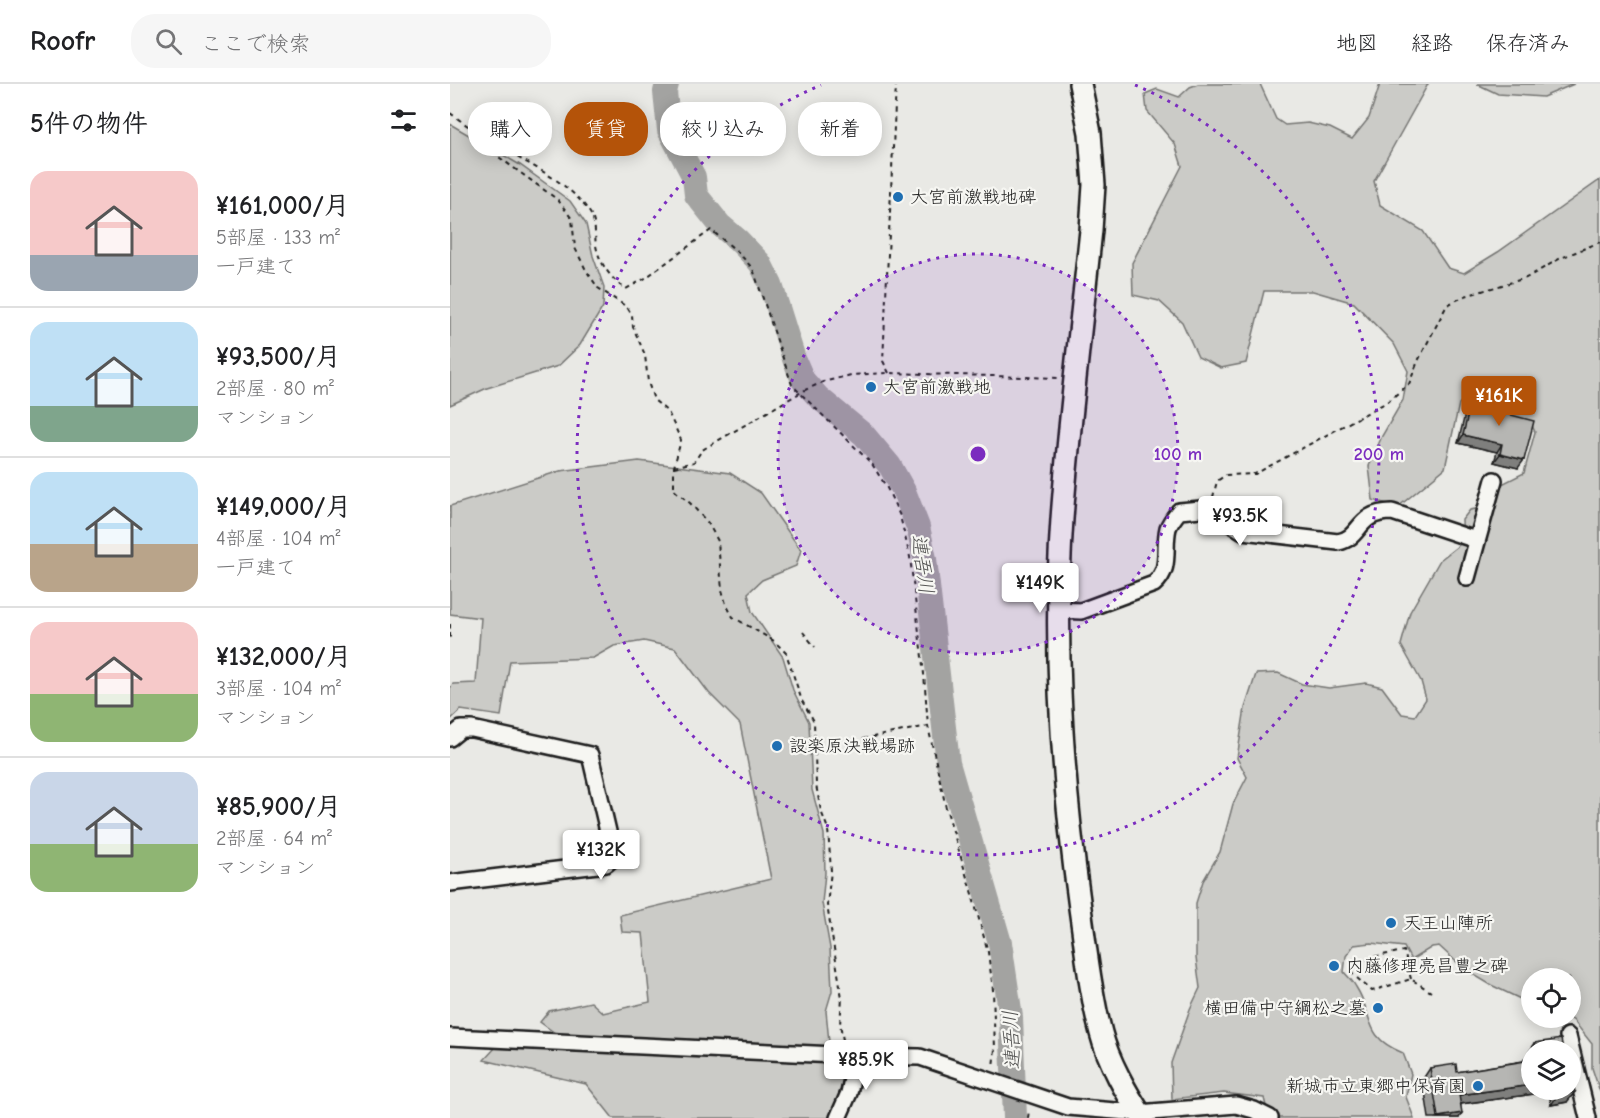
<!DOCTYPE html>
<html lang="ja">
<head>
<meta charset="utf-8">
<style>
  body { margin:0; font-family:"Comic Neue","Klee One",sans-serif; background:#f6f6f6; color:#202124; height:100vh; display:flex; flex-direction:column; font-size:22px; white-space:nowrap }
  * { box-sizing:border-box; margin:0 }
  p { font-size:20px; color:#757577 }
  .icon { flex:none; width:33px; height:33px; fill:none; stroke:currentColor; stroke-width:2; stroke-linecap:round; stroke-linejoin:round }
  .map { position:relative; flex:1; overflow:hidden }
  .drawer { display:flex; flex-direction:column; background:#fff; width:450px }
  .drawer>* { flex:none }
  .banner { position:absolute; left:18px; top:18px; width:570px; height:54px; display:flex; gap:12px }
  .fabs { position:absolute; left:1071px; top:884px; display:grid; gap:12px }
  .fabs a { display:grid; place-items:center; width:60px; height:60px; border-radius:50%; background:#fff; box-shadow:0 3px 15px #0003; font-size:30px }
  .price { position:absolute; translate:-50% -51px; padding:0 14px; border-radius:6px; background:#fff; color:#222; font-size:20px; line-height:39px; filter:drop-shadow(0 2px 3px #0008) }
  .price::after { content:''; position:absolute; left:50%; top:36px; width:18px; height:14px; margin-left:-9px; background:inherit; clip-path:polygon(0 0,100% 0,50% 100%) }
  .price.current { background:#b45309; color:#fff }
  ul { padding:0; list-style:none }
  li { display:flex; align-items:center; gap:18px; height:150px; padding:0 30px }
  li+li { border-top:2px solid #e0e0e0 }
  li span { display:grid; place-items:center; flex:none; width:168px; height:120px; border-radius:18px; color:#555 }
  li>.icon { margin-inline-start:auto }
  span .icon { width:72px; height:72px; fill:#fffc; stroke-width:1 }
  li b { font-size:26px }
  h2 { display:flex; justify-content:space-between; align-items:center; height:72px; padding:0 30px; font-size:26px }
  .chip { padding:0 21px; border-radius:24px; background:#fff; box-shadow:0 3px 15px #0003; font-size:21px; line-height:54px }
  .chip.current { background:#b45309; color:#fff }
  header { display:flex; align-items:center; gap:36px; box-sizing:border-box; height:84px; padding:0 30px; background:#fff; border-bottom:2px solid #e0e0e0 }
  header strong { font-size:28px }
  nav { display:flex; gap:33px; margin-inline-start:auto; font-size:21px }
  .search { width:420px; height:54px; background:#f6f6f6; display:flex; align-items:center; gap:15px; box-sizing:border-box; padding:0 21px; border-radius:24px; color:#757577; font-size:22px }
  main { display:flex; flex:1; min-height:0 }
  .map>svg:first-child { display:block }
  .green { fill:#cbcbc7; stroke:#747472; stroke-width:1.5 }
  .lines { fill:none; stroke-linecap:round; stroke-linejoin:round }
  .river { stroke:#a3a3a1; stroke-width:24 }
  .street-casing { stroke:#1c1c1c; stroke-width:20 }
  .secondary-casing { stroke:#1c1c1c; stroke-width:26 }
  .path { stroke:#1c1c1c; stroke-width:2; stroke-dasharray:4.5 4.5; stroke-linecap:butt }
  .street { stroke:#f6f6f2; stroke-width:15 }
  .secondary { stroke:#f6f6f2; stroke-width:21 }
  .wall { fill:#9d9d9a; stroke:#1c1c1c; stroke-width:1.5 }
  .shaded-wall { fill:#7f7f7d; stroke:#1c1c1c; stroke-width:1.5 }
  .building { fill:#b6b6b3; stroke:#1c1c1c; stroke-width:1.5 }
  .ring { fill:none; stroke:#7b2cbf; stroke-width:3; stroke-dasharray:3 6 }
  .poi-dot { fill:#1f6fb2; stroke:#f6f6f2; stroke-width:2 }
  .labels { text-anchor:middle; stroke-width:4.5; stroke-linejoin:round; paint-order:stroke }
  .poi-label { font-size:18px; fill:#1c1c1c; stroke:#f6f6f2; text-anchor:start }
  .water-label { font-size:20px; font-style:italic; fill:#525251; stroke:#f6f6f2 }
  .centre { fill:#7b2cbf; stroke:#f6f6f2; stroke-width:3 }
  .ring-label { font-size:18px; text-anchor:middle; font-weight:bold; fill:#7b2cbf; stroke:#f6f6f2; stroke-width:4.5; stroke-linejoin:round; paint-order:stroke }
</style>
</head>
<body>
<header>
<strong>Roofr</strong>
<div class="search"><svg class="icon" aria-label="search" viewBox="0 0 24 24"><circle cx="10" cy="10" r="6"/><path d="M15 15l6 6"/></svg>ここで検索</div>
<nav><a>地図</a><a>経路</a><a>保存済み</a></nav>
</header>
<main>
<section class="drawer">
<h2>5件の物件<svg class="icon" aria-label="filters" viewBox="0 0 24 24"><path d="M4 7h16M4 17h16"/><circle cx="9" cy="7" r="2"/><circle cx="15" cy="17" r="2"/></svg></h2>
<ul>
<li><span style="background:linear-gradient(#f6c9c9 70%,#9aa5b1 0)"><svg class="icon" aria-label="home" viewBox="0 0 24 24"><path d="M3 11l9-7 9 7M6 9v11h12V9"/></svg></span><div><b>¥161,000/月</b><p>5部屋 · 133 m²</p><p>一戸建て</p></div></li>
<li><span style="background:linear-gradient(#bfe0f5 70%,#7fa58c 0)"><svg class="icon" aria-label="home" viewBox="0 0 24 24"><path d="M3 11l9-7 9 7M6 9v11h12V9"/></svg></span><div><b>¥93,500/月</b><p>2部屋 · 80 m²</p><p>マンション</p></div></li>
<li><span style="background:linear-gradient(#bfe0f5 60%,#b9a48a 0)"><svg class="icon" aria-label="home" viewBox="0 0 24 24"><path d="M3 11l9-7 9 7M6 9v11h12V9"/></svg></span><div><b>¥149,000/月</b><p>4部屋 · 104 m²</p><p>一戸建て</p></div></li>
<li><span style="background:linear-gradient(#f6c9c9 60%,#8fb573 0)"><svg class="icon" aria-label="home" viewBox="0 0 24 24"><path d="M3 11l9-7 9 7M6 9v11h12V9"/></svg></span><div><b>¥132,000/月</b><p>3部屋 · 104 m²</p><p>マンション</p></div></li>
<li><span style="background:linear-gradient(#c9d6e8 60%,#8fb573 0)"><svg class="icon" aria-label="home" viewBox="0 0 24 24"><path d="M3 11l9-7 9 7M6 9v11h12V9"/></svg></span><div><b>¥85,900/月</b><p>2部屋 · 64 m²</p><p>マンション</p></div></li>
</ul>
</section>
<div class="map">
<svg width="1150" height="1034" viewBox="0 0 1150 1034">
  <rect width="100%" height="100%" fill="#e9e9e5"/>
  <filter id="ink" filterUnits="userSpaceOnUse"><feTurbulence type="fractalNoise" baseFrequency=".0167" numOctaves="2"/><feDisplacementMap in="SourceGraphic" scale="12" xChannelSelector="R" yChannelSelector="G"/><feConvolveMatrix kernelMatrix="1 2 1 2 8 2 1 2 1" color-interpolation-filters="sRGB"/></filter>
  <g filter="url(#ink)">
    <!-- green -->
    <path class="green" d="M748 0H810L826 35 835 41 858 39 880 44 902 55 919 34 930 0H978L924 97 930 121 973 147 998 184 1014 189 1048 168 1150 96V1008L1142 984V960L1123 936 1116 933H1120V894H1082L1081 920 1041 901 1014 885 989 862 982 863 961 876 954 863 921 859 904 861 896 872 894 888C898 893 903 897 906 903 925 932 911 952 953 969L961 990 956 1013 964 1034H819L814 1014 774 1009 722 1015 721 979 740 925 750 904 746 874V819L753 797 770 768 783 720 797 693 787 674 795 624 806 590 828 589 852 600 879 604 916 599 932 603 952 630 965 632 976 615 971 597 951 561 960 528 990 476 1013 458 1012 436 1020 426 1042 422 1052 400 1074 389 1085 348 1081 339 1053 329 1044 309 1026 305 1009 320 995 384 948 423 923 416 919 382 932 352 953 316 958 287 944 260 904 219 863 207H814L796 279 771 284 748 273 732 238 709 217 683 211 682 179 732 82 725 60 697 27 695 10 707 5 729 13 740 3Z
      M1027 0H1124L1093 13 1048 10Z
      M0 40 70 81 120 117 136 140 143 172 154 203 153 223 130 261 108 282 37 304 0 321Z
      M189 377 280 389 311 409 351 466 346 482 312 496 298 509 302 528 333 573 343 606 359 638 362 706 374 750 375 789 372 819 380 864 382 907 376 927 379 958 394 989 385 1034H163L136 1000 34 976 46 963 101 964 105 949 90 938 99 927 141 918 153 929 200 918 193 849 172 848 170 831 321 795 290 640 259 609 225 564 194 557 164 562 143 574 60 577 51 632 11 626 0 636V604L3 600 26 599 31 534 0 530V422L110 387Z"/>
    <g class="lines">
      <!-- river -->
      <path class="river" d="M217 0 215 8 219 46 244 93 246 111 270 141 289 157 310 179 321 201 344 275 353 296 368 313 414 351 440 382 454 407 468 443 475 475 498 679 550 859 561 933 565 1034"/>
      <defs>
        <path id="street" d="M1017 494 1044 396
          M609 526 631 527 704 500C722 485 713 464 718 444 720 438 725 432 729 427L751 425 760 427 793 447 888 458C912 454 906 428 942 428L1026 456
          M0 654 11 645H22L140 671 164 773 156 780 0 799
          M1118 952 1138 1034
          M0 953 407 972 470 973 618 1023 689 1029 786 1021 804 1026 820 1034
          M388 1034 399 1009 407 972"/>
        <path id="secondary" d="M630 0 640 49 644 101 641 146C631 242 619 339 612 435 603 565 612 695 630 824 636 865 640 908 651 949 658 976 677 1011 693 1034"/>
      </defs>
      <!-- street casing -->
      <use href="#street" class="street-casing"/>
      <!-- secondary casing -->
      <use href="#secondary" class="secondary-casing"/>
      <!-- path -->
      <path class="path" d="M0 29C14 39 27 49 41 58 74 79 115 94 138 126 147 138 144 148 146 161 148 177 162 197 176 205L194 195 261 146 288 168 303 185 342 301 422 380 437 404 450 432 460 473 474 590 478 642 496 724 522 810 538 868 543 906 545 965 543 983
        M41 58 46 71 108 116 122 135 125 164 136 186 148 204 177 223 182 231 183 243 195 271 198 298 204 316 218 328 231 356 224 383V406L240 419 258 439 268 457 272 506 276 520 283 533 324 557 336 569 352 617 364 637 366 701 371 727 378 745 381 787 377 821 392 914 390 940 393 956
        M439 289 433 277 446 0
        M224 383 244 378 252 366 355 306 373 298 401 291 439 289 609 294
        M763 413 767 397 776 391 805 390 937 318 959 300 968 277 997 221 1015 212 1076 194 1111 174 1150 158
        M0 540V556
        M353 548 365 563
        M413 655 478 642
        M961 895 954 867 922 873 899 887 922 907 961 895 981 908
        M578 1034 579 1026"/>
      <!-- street -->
      <use href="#street" class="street"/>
      <!-- secondary -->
      <use href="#secondary" class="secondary"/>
    </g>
    <!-- wall -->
    <path class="wall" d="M1034 302 1042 326 1068 384 1044 378 1047 368 1008 359 1015 330 1020 322 1025 324 1029 310Z
      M1085 959 1113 966H1082V1005H1120L1117 1018 1101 1021 1099 1008 1011 1020 1009 1034H979L973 995 980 984 1007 988 1073 977Z"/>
    <!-- shaded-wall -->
    <path class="shaded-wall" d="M1013 351 1052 360 1047 368 1008 359Z
      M1050 370 1074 376 1068 384 1044 378Z
      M1082 1001V1005H1101L1099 1008 1002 1021 1009 1011Z
      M1125 1008 1117 1018 1101 1021 1108 1010Z
      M1012 1029 1009 1034H987L988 1033Z"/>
    <!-- building -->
    <path class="building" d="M1034 302 1048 305 1042 326 1084 337 1074 376 1050 370 1052 360 1013 351 1020 322 1029 324Z
      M1111 955 1113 966H1086L1085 959Z
      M1080 967H1082V1001L1009 1011 1012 1029 988 1033 980 984 1006 980 1007 988 1081 976Z
      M1120 981 1125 1008 1108 1010 1107 1005H1120Z"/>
  </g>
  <!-- distance rings -->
  <circle cx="528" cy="370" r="200" fill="#7b2cbf" fill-opacity=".12"/>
  <g class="ring">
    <circle cx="528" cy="370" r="200"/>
    <path d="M685 1A401 401 0 1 1 371 1"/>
  </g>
  <!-- markers -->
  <g class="poi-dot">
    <circle cx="448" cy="113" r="6"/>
    <circle cx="421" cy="303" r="6"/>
    <circle cx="327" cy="662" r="6"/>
    <circle cx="941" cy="839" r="6"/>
    <circle cx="884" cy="882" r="6"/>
    <circle cx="928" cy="924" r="6"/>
    <circle cx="1028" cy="1002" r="6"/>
  </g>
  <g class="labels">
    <!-- poi labels -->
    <g class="poi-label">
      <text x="460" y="119">大宮前激戦地碑</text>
      <text x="433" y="309">大宮前激戦地</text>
      <text x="339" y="668">設楽原決戦場跡</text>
      <text x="953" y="845">天王山陣所</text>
      <text x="896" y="888">内藤修理亮昌豊之碑</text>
      <text x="916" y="930" text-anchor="end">横田備中守綱松之墓</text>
      <text x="1016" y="1008" text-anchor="end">新城市立東郷中保育園</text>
    </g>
    <!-- water labels -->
    <g class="water-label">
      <text transform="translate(473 480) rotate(82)" y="7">連吾川</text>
      <text transform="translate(561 956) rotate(-93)" y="7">連吾川</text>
    </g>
  </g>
  <circle cx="528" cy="370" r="9" class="centre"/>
  <g class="ring-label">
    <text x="728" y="376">100 m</text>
    <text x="929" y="376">200 m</text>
  </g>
</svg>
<div class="fabs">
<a><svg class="icon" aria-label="locate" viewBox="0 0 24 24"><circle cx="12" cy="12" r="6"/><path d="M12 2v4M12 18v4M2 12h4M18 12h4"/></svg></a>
<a><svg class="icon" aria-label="layers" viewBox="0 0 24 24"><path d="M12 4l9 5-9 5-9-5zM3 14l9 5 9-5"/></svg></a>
</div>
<b class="price current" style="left:1049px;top:343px">¥161K</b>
<b class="price" style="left:790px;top:463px">¥93.5K</b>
<b class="price" style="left:590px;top:530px">¥149K</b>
<b class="price" style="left:151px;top:797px">¥132K</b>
<b class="price" style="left:416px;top:1007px">¥85.9K</b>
<div class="banner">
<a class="chip">購入</a>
<a class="chip current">賃貸</a>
<a class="chip">絞り込み</a>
<a class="chip">新着</a>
</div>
</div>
</main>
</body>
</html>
